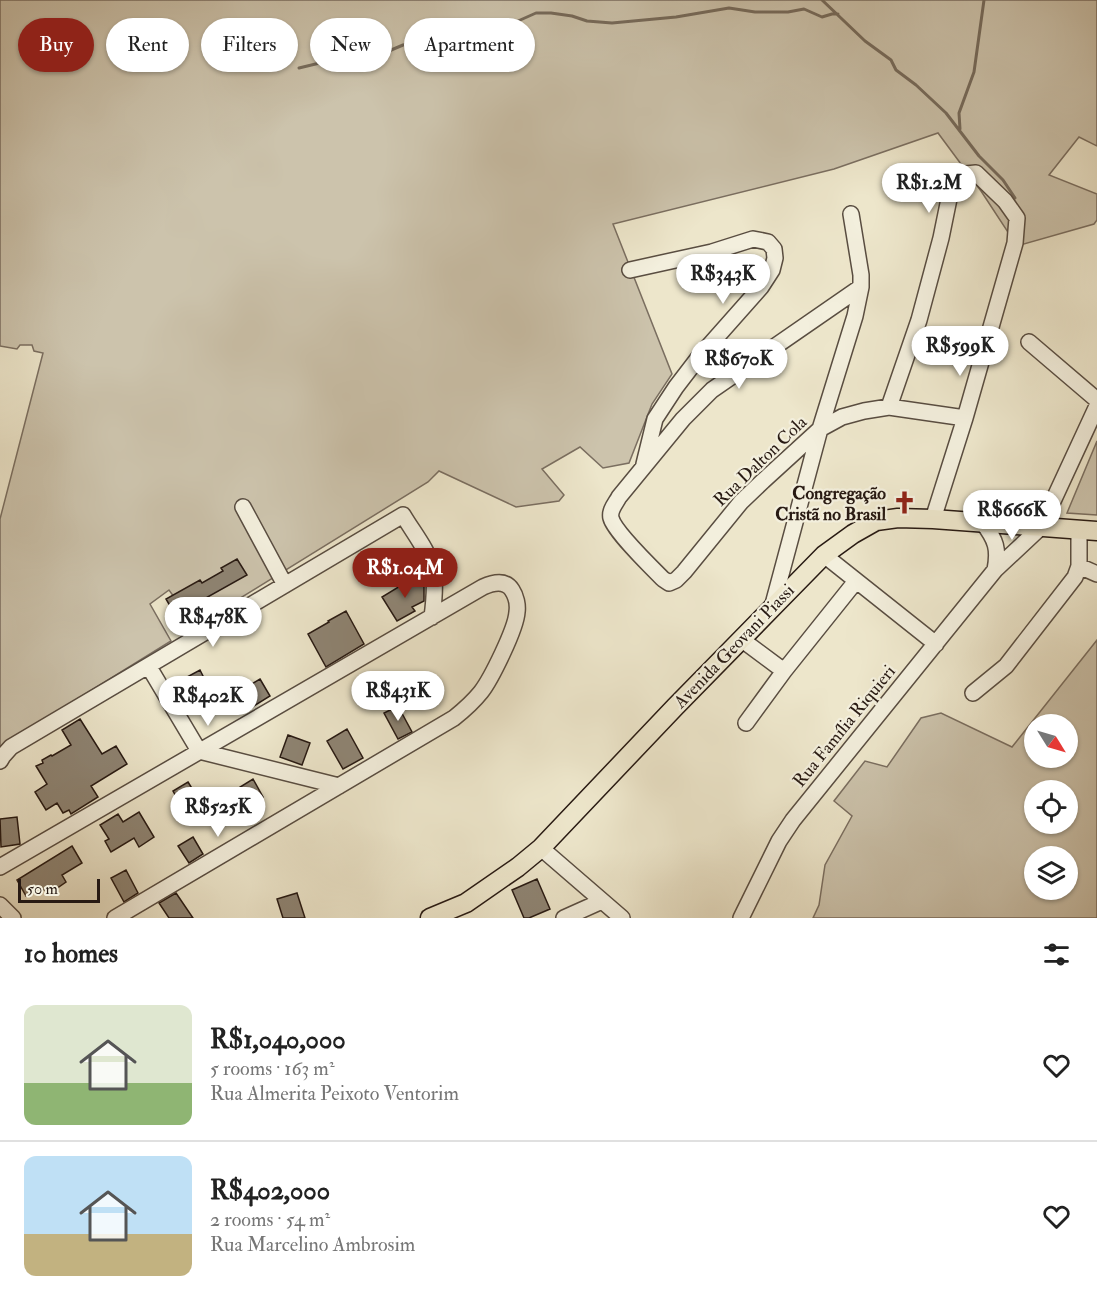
<!DOCTYPE html>
<html lang="en">
<head>
<meta charset="utf-8">
<style>
  body { margin:0; font-family:"IM FELL Double Pica",serif; background:#f6f6f6; color:#222; height:100vh; display:flex; flex-direction:column; font-size:22px; white-space:nowrap }
  * { box-sizing:border-box; margin:0 }
  p { font-size:20px; color:#767676 }
  .icon { flex:none; width:33px; height:33px; fill:none; stroke:currentColor; stroke-width:2; stroke-linecap:round; stroke-linejoin:round }
  .map { position:relative; height:918px; overflow:hidden }
  .panel { display:flex; flex-direction:column; background:#fff; flex:1 }
  .panel>* { flex:none }
  .top-card { position:absolute; left:18px; top:18px; width:600px; height:54px; display:flex; gap:12px }
  .needle { width:39px; rotate:127deg }
  .fabs { position:absolute; left:1024px; top:714px; display:grid; gap:12px }
  .fabs a { display:grid; place-items:center; width:54px; height:54px; border-radius:50%; background:#fff; box-shadow:0 2px 4px #0004; font-size:30px }
  .scale { position:absolute; left:18px; bottom:15px; width:82px; box-sizing:border-box; padding-left:6px; border:3px solid #281a13; border-top:0; font-size:16px; line-height:21px; white-space:nowrap; color:#281a13; -webkit-text-stroke:4px #f3efdd; paint-order:stroke }
  .price { position:absolute; translate:-50% -51px; padding:0 14px; border-radius:21px; background:#fff; color:#222; font-size:20px; line-height:39px; filter:drop-shadow(0 2px 3px #0008) }
  .price::after { content:''; position:absolute; left:50%; top:36px; width:18px; height:14px; margin-left:-9px; background:inherit; clip-path:polygon(0 0,100% 0,50% 100%) }
  .price.on { background:#8f2418; color:#fff }
  ul { padding:0; list-style:none }
  li { display:flex; align-items:center; gap:18px; height:150px; padding:0 24px }
  li+li { border-top:2px solid #e0e0e0 }
  li span { display:grid; place-items:center; flex:none; width:168px; height:120px; border-radius:12px; color:#555 }
  li>.icon { margin-inline-start:auto }
  span .icon { width:72px; height:72px; fill:#fffc; stroke-width:1 }
  li b { font-size:26px }
  h2 { display:flex; justify-content:space-between; align-items:center; height:72px; padding:0 24px; font-size:26px }
  .chip { padding:0 21px; border-radius:27px; background:#fff; box-shadow:0 2px 4px #0004; font-size:21px; line-height:54px }
  .chip.on { background:#8f2418; color:#fff }
  .map>svg:first-child { display:block }
  .green { fill:#ccc3ac; stroke:#7a6e60; stroke-width:1.5; fill-rule:evenodd }
  .lines { fill:none; stroke-linecap:round; stroke-linejoin:round }
  .stream { stroke:#766b5c; stroke-width:3 }
  .building { fill:#8e8473; stroke:#281a13; stroke-width:1.5 }
  .minor-casing { stroke:#594d41; stroke-width:18 }
  .major-casing { stroke:#281a13; stroke-width:21 }
  .minor { stroke:#f3efdd; stroke-width:15 }
  .major { stroke:#ede6cb; stroke-width:18 }
  .labels { text-anchor:middle; stroke-width:4.5; stroke-linejoin:round; paint-order:stroke }
  .street-label { font-size:18px; fill:#281a13; stroke:#f3efdd }
  .poi-label { font-size:18px; font-weight:bold; fill:#281a13; stroke:#f3efdd; text-anchor:end }
</style>
</head>
<body>
<div class="map">
<svg width="1097" height="918" viewBox="0 0 1097 918">
  <rect width="100%" height="100%" fill="#ede6cb"/>
  <filter id="stains"><feTurbulence type="fractalNoise" baseFrequency=".00333" numOctaves="4"/><feColorMatrix values="0 0 0 0 .2 0 0 0 0 .09 0 0 0 0 .02 0 0 0 .5 -.17"/></filter>
  <radialGradient id="worn" r=".72"><stop offset=".6" stop-color="#630" stop-opacity="0"/><stop offset="1" stop-color="#630" stop-opacity=".3"/></radialGradient>
  <!-- green -->
  <path class="green" d="M0 0H1097V146L1079 137 1049 175 1097 194V220L1094 224 1017 246 981 191 938 133 834 169 613 224 672 374 652 404 629 463 603 468 580 447 542 469 564 495 559 501 516 507 439 471 428 482 195 626 169 590 150 604 171 641 0 747V519L43 353 34 351 32 345H20L17 349 0 346Z
    M1097 441V515L1067 513Z
    M1097 640V918H813L819 905 825 865 852 816 834 801 865 761 887 767 921 718 941 713 1012 747ZM1035 724H1068V758H1035ZM1035 790H1068V824H1035ZM1035 856H1068V890H1035Z"/>
  <g class="lines">
    <!-- stream -->
    <path class="stream" d="M822 0 865 41 891 60 896 70 916 85 946 113 979 156 1003 180 1015 198
      M299 68 328 61 377 56 403 45 489 31 509 25 536 13H551L572 16 587 21 612 23 676 17 729 8 755 12H788L804 9 822 17 832 14H838
      M960 129 959 113 974 72 984 0"/>
  </g>
  <!-- building -->
  <path class="building" d="M237 559 247 575 195 604 200 612 180 623 166 599 200 580 202 583 223 571 221 568Z
    M424 576V601L412 607 415 611 397 621 382 597 400 586 401 588Z
    M346 611 364 644 326 667 308 634 329 622 328 621Z
    M200 670 209 688 184 701 174 684Z
    M260 679 270 696 252 707 242 690Z
    M398 706 412 732 398 739 384 713Z
    M80 719 102 754 116 746 127 764 91 786 98 797 71 814 69 810 63 813 57 803 46 810 35 792 47 784 36 766 43 763 42 760 51 755 52 756 71 745 62 730Z
    M347 729 363 758 343 769 327 741Z
    M288 735 310 743 302 765 280 757Z
    M253 779 263 797 235 815 224 797Z
    M188 782 201 803 185 812 173 791Z
    M139 812 154 837 139 847 134 838 111 852 105 841 109 839 100 825 118 814 123 822Z
    M17 817 20 844 1 847 0 819Z
    M193 837 203 854 189 863 178 846Z
    M72 846 82 863 62 875 66 882 53 891 38 889 26 896 17 880Z
    M126 870 138 893 124 902 111 878Z
    M537 879 550 909 529 918H524L512 890Z
    M176 893 193 918H169L159 903Z
    M297 893 305 918H283L277 899Z"/>
  <g class="lines">
    <defs>
      <path id="minor" d="M630 270 712 252 753 239 768 242 774 249 775 258 772 270 761 287 699 357 676 387 655 419 644 464
        M861 287 712 390 683 419 619 497C616 503 609 510 611 518 614 531 652 568 663 579L669 583 676 580 684 572 741 502 763 481 820 429 842 417 864 411 889 407 965 418
        M1029 342 1097 400
        M889 407 919 320 941 238 951 189 957 178 966 174 976 173 1005 201 1017 218 1015 243 965 418 933 519
        M243 507 285 585
        M983 523C996 540 999 549 995 570
        M824 555 936 644
        M1079 566 1097 574
        M772 608 820 429 855 316 861 287V275L851 214
        M741 639 784 671
        M149 667 199 751 339 786
        M973 693 1006 666 1075 577 1079 566V530
        M746 723 784 671 856 581
        M0 761 3 756 11 747 403 515C413 532 428 550 433 569 436 585 434 602 432 617
        M541 848 622 918
        M0 867 483 587C492 583 505 579 512 590 516 596 518 605 517 612 516 629 491 679 481 692 473 702 464 710 454 718L115 918
        M0 905 13 918
        M564 918 602 901
        M741 918 779 841 793 820 995 570 1041 527 1097 406"/>
      <path id="major" d="M430 918 466 903 518 867 541 848 675 707 772 608 824 555 853 534 876 521 898 518 933 519 1097 531"/>
    </defs>
    <!-- minor casing -->
    <use href="#minor" class="minor-casing"/>
    <!-- major casing -->
    <use href="#major" class="major-casing"/>
    <!-- minor -->
    <use href="#minor" class="minor"/>
    <!-- major -->
    <use href="#major" class="major"/>
  </g>
  <!-- icons -->
  <defs>
    <symbol id="church-bare" viewBox="-9 -9 18 18"><path d="M-1.2-6h2.4v3.5h3.3v2.4h-3.3V6h-2.4V-.1h-3.3v-2.4h3.3Z" fill="#8f2418" stroke="#f3efdd" stroke-width="2.5" paint-order="stroke"/></symbol>
  </defs>
  <g fill-rule="evenodd">
    <use href="#church-bare" x="888" y="486" width="33" height="33"/>
  </g>
  <g class="labels">
    <!-- street labels -->
    <g class="street-label">
      <text transform="translate(760 461) rotate(-44)" y="6">Rua Dalton Cola</text>
      <text transform="translate(734 646) rotate(-46)" y="6">Avenida Geovani Piassi</text>
      <text transform="translate(844 726) rotate(-51)" y="6">Rua Família Riquieri</text>
    </g>
    <!-- poi labels -->
    <g class="poi-label">
      <text x="886" y="499">Congregação<tspan x="886" dy="21">Cristã no Brasil</tspan></text>
    </g>
  </g>
  <rect width="100%" height="100%" filter="url(#stains)"/>
  <rect width="100%" height="100%" fill="url(#worn)"/>
</svg>
<div class="fabs">
<a><svg class="needle" viewBox="-14 -14 28 28"><path d="M0-13l5 13h-10z" fill="#e53935"/><path d="M0 13l5-13h-10z" fill="#767676"/></svg></a>
<a><svg class="icon" aria-label="locate" viewBox="0 0 24 24"><circle cx="12" cy="12" r="6"/><path d="M12 2v4M12 18v4M2 12h4M18 12h4"/></svg></a>
<a><svg class="icon" aria-label="layers" viewBox="0 0 24 24"><path d="M12 4l9 5-9 5-9-5zM3 14l9 5 9-5"/></svg></a>
</div>
<div class="scale">50 m</div>
<b class="price" style="left:929px;top:214px">R$1.2M</b>
<b class="price" style="left:723px;top:305px">R$343K</b>
<b class="price" style="left:960px;top:377px">R$599K</b>
<b class="price" style="left:739px;top:390px">R$670K</b>
<b class="price" style="left:1012px;top:541px">R$666K</b>
<b class="price on" style="left:405px;top:599px">R$1.04M</b>
<b class="price" style="left:213px;top:648px">R$478K</b>
<b class="price" style="left:398px;top:722px">R$431K</b>
<b class="price" style="left:208px;top:727px">R$402K</b>
<b class="price" style="left:218px;top:838px">R$525K</b>
<div class="top-card">
<a class="chip on">Buy</a>
<a class="chip">Rent</a>
<a class="chip">Filters</a>
<a class="chip">New</a>
<a class="chip">Apartment</a>
</div>
</div>
<section class="panel">
<h2>10 homes<svg class="icon" aria-label="filters" viewBox="0 0 24 24"><path d="M4 7h16M4 17h16"/><circle cx="9" cy="7" r="2"/><circle cx="15" cy="17" r="2"/></svg></h2>
<ul>
<li><span style="background:linear-gradient(#dfe7d0 65%,#8fb573 0)"><svg class="icon" aria-label="home" viewBox="0 0 24 24"><path d="M3 11l9-7 9 7M6 9v11h12V9"/></svg></span><div><b>R$1,040,000</b><p>5 rooms · 163 m²</p><p>Rua Almerita Peixoto Ventorim</p></div><svg class="icon" aria-label="heart" viewBox="0 0 24 24"><path d="M12 20l-8-8c-3-5 5-10 8-4 3-6 11-1 8 4z"/></svg></li>
<li><span style="background:linear-gradient(#bfe0f5 65%,#c2b280 0)"><svg class="icon" aria-label="home" viewBox="0 0 24 24"><path d="M3 11l9-7 9 7M6 9v11h12V9"/></svg></span><div><b>R$402,000</b><p>2 rooms · 54 m²</p><p>Rua Marcelino Ambrosim</p></div><svg class="icon" aria-label="heart" viewBox="0 0 24 24"><path d="M12 20l-8-8c-3-5 5-10 8-4 3-6 11-1 8 4z"/></svg></li>
</ul>
</section>
</body>
</html>
